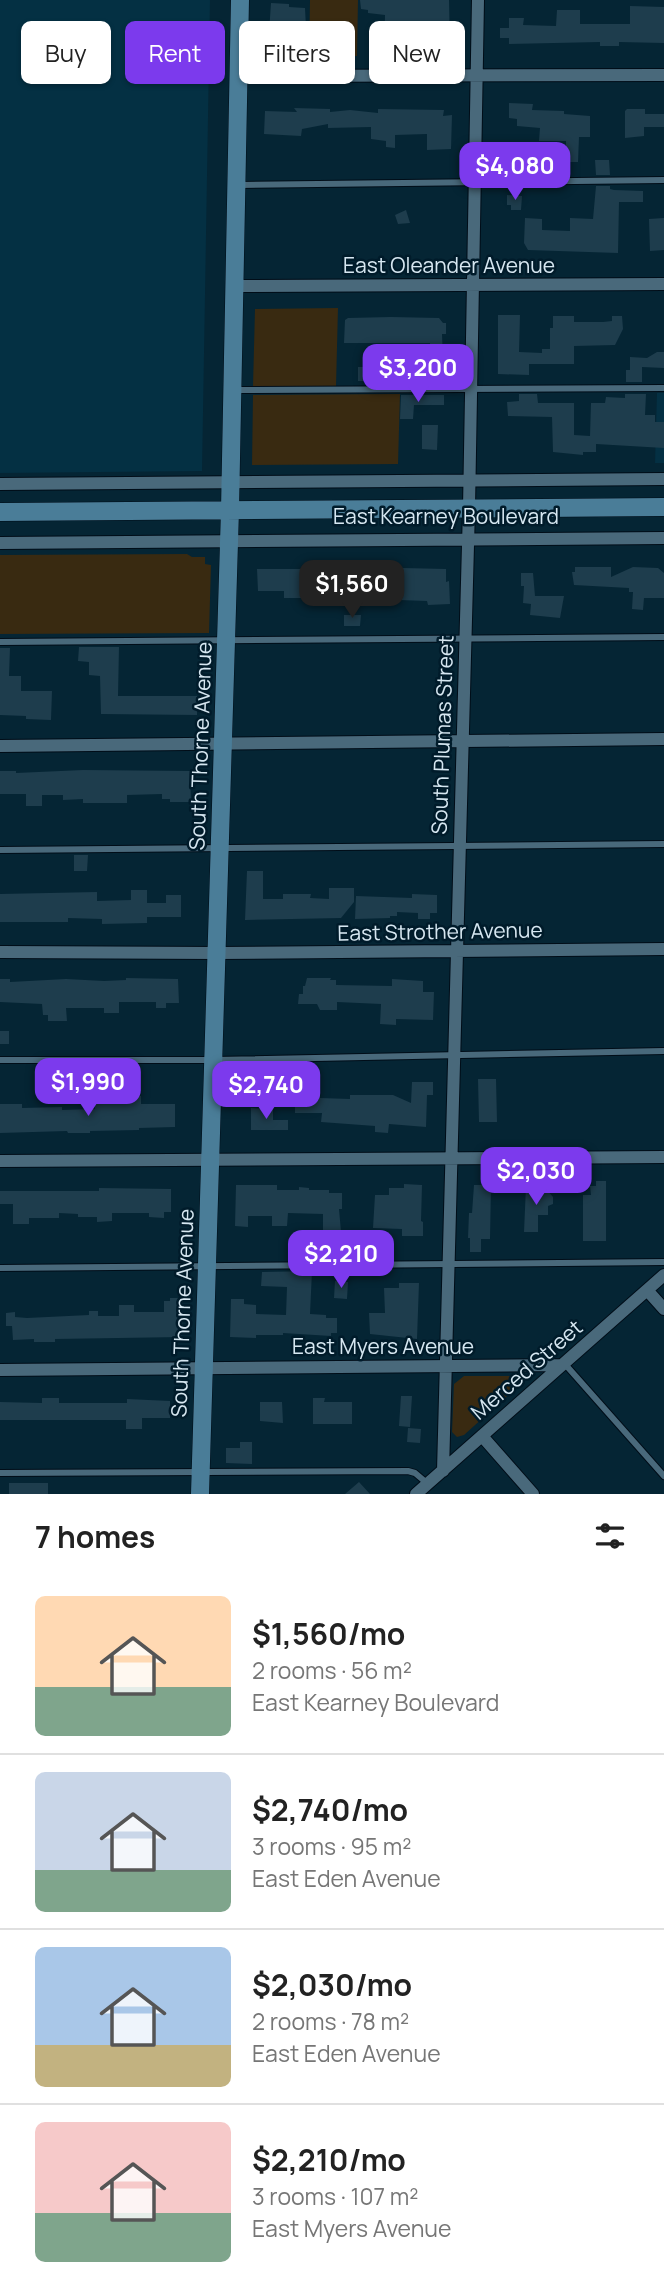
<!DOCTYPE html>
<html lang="en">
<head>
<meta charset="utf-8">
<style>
  body { margin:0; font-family:Manrope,sans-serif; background:#f2f2f2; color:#222; height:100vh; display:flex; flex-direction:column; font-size:26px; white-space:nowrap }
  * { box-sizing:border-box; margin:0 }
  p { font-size:23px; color:#767676 }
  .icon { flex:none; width:38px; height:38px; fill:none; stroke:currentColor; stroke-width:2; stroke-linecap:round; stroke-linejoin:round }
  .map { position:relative; height:1494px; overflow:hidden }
  .details { display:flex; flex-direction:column; background:#fff; flex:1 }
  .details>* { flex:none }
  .top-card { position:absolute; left:21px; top:21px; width:623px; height:63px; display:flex; gap:14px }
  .price { position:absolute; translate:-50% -60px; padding:0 16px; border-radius:14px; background:#7c3aed; color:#fff; font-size:23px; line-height:46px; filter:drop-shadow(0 2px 4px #0008) }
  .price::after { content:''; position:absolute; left:50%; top:42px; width:21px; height:16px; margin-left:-10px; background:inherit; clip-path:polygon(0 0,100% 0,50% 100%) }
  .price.on { background:#222; color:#fff }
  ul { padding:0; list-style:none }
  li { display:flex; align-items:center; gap:21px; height:175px; padding:0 35px }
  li+li { border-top:2px solid #e0e0e0 }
  li span { display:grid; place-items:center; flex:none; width:196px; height:140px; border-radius:10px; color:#555 }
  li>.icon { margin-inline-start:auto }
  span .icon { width:84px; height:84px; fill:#fffc; stroke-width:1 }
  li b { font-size:30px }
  h2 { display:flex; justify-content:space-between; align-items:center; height:84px; padding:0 35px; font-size:30px }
  .pill { padding:0 24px; border-radius:10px; background:#fff; box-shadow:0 2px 5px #0004; font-size:24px; line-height:63px }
  .pill.on { background:#7c3aed; color:#fff }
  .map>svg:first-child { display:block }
  .built { fill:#043043 }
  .green { fill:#392a11 }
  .building { fill:#1e3d4d }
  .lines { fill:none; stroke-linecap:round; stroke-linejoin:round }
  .lane-casing { stroke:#000d18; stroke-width:8 }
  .street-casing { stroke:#000d18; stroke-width:14 }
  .secondary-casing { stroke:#000d18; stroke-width:19 }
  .lane { stroke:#49697b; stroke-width:6 }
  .street { stroke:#49697b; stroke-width:12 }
  .secondary { stroke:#4a7d98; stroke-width:18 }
  .labels { text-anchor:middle; stroke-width:5; stroke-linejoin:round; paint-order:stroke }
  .street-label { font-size:21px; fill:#d6e7f1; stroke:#001b2a }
</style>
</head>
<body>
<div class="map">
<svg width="664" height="1494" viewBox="0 0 664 1494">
  <rect width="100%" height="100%" fill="#052534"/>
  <!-- built -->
  <path class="built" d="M0 0H210L202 471 0 473Z
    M657 393H664V463H655Z"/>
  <!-- green -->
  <path class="green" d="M310 0H358L357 56 309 57Z
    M338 308 336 386H253L255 309Z
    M400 394 398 464 252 465 253 395Z
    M187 554 192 557H205V564L211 565 209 633 0 634V555Z
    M464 1376H512L519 1382 514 1390 464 1435 457 1437 452 1432 454 1384Z"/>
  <!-- building -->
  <path class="building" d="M360 0H449L450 46 412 43V56H384L385 15 368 13V10L361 9Z
    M271 3 289 4V7L305 8 307 47H268Z
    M630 6 664 7V43L619 42V46H600V42L509 44V38H500V28H509V18H524L523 25 556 26 557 10H580V24H630Z
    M509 103 533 104 532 110 564 111V114L590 116V137H579L578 162H566V141H539L540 128 517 126V119L509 118Z
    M294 108 330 109V112L350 110 378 113V109L444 110 443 116 452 115 451 149 427 150V134L395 135V148L386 147V141L371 139V127L328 128V124L302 129 301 136 264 134 265 111 297 112Z
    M627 109H645V114H664V127H644V136L625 138V111Z
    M595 160H609L610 175H596Z
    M596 186H610V189L614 190 643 191V202H619L618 253 528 250 524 243 525 218 542 219V230L570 231V218L593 219Z
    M507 195 522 196 521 210H511V205H507Z
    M406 210 410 223 398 224 395 215Z
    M664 218V250L650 251 649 219Z
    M498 315H520L519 352 542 353V349H550V328H553V316H574V322H603L612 321V316H622L623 329 615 345 574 346V364H529V375L498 374Z
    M391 317 439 318 443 323H446V334H442L444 383H431L430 343H344L345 320 348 318Z
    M657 352H664V368L642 367V382H626V370H630V357L647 358Z
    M358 367H378V381H358Z
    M519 394H537L538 403H574V435L590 436 591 403H605L606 397 625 398V394H646L645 415H655V422H664V448L596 444V452H583V455L553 452 552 417 508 416 507 402 519 401Z
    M401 395H444V405H414L413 419H400Z
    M422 425H438L437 450 422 449Z
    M575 567H611V577L633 567 658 568 664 573V598H644L643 610 632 609 633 592H629V588L574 585 572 572H575Z
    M403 568 446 569V582L449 581 450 604 428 605 427 601 371 599V595H343V590H303V598H284V591H258L257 569H322V575L334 574V577H371L396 576V573L403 572Z
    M521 573H533L535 596H564L560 618 530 615 531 604 523 603 524 586H521Z
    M344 615H361L360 626H344Z
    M79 647H119L118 696H197V715L101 714 100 676 89 675V662L78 661Z
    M0 648H10L9 676H21V691H52L51 720 26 719V716L0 715Z
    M83 770 190 771 191 802H170V799H162V794L127 795V803H83V799L63 800V795H42V806H26V794H0V771H16V773Z
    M74 855H88L87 871H74Z
    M247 871H263V899H283V894H311L310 898 329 899V888H354V902L341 918 245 920Z
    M131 890H147V903H166V895H181V917H147V923L102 924V919L68 918V922H0V894L97 892V901L131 900Z
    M412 894 437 895V913H430V919H418V913L397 912V916H390V918L355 919 356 896 412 898Z
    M126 978 178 979 179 1003H166V1008H156V1002H119V1013H104V1008H66L67 1021H48V1015H43L42 1004 0 1002V979H10V982L66 979 104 981 126 980Z
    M307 978H331L330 980H336V985L392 986V979L423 981V992H434L433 1020 396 1019V1025L380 1024 381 1004 337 1002V1010H320L317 1004H298L299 994H303V986H305Z
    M0 1031H9V1044H0Z
    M478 1079H496L497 1122H479Z
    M303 1081 320 1082V1098L350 1099V1095H393L411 1103 412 1082H433V1095H427L426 1127 389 1124 388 1133 375 1132V1126L321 1122 322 1113H295V1090H303Z
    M125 1096H141V1104H175V1127L139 1128V1130L90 1131V1133H68L67 1131 0 1133V1104H22V1108L62 1107V1110L95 1109V1102L125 1101Z
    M251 1108 273 1109V1120H288V1130H251Z
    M596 1181H606V1241H583V1195H591L590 1186H596Z
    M404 1184 422 1185 421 1221 423 1222V1236H402V1229L373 1228 375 1195H389V1188H404Z
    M236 1185H277V1190H299V1187L309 1188V1190H329V1193H342V1209H339L342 1243H323V1214L288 1213 287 1226H272V1216H248V1227L235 1226Z
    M474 1185H491L490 1239H481V1252H470V1238H468L469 1213H472Z
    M526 1186H537V1190H547L553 1197V1204L548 1206V1215H538V1232H524Z
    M99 1188 171 1189V1212H164V1218L149 1217V1213H112V1221L97 1222V1217H78V1214L59 1213V1218H29V1224H13V1204H0V1191H99Z
    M301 1234 317 1235 316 1254 312 1253V1259L300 1260Z
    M312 1271 310 1314 326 1315V1318H337V1333H331V1336L283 1333V1335H256V1338L230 1337 231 1299H244V1304L256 1305V1314L286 1315 287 1287 261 1286 262 1272Z
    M335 1281 348 1282 347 1299 334 1298Z
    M399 1283H419L417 1339 370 1334 369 1313H385L384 1288H399Z
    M170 1298H183L182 1337 55 1339V1342H34V1339L13 1340 12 1326H6V1313L15 1312V1317L27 1318 89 1315V1311H98V1316H119V1305H134V1312H164V1301H170Z
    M401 1396H412L410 1427 399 1426Z
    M42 1398H59V1403H127V1399L170 1401V1418H142V1429H126V1420H0V1402L42 1403Z
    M313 1398H325L324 1402H352V1424H313Z
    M260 1402H282L283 1423 260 1421Z
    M408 1428 421 1429 420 1443 407 1442Z
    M240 1442H252V1464L226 1463V1448H240Z
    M359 1482 370 1494H345Z
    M9 1483H48V1494H9Z"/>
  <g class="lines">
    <defs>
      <path id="lane" d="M239 185 664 180
        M234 390 664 388
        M0 642 664 637
        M0 850 664 844
        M0 1060H214L664 1051
        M0 1268 664 1262
        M564 1363 664 1476
        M0 1473 408 1471 415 1473 428 1484"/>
      <path id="street" d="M239 76 664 75
        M235 286 664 284
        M0 484 664 479
        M0 543 664 538
        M0 746 664 739
        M0 952 217 953 664 949
        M0 1161 664 1157
        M647 1290 664 1309
        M0 1370 562 1365
        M482 1436 533 1494
        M443 1471 469 508 478 0
        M416 1494 664 1275"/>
      <path id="secondary" d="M0 512 664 507
        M200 1494 230 510 240 0"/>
    </defs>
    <!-- lane casing -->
    <use href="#lane" class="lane-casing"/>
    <!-- street casing -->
    <use href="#street" class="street-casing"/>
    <!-- secondary casing -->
    <use href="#secondary" class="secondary-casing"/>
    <!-- lane -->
    <use href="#lane" class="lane"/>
    <!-- street -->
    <use href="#street" class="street"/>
    <!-- secondary -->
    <use href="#secondary" class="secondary"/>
  </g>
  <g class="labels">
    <!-- street labels -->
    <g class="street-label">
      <text x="449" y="273">East Oleander Avenue</text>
      <text x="446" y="524">East Kearney Boulevard</text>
      <text transform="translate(443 735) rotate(-88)" y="7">South Plumas Street</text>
      <text transform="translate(201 746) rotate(-88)" y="7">South Thorne Avenue</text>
      <text transform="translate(440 932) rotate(-1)" y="7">East Strother Avenue</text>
      <text transform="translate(183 1313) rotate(-88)" y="7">South Thorne Avenue</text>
      <text x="383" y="1354">East Myers Avenue</text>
      <text transform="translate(527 1370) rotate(-41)" y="7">Merced Street</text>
    </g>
  </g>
</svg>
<b class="price" style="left:515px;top:202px">$4,080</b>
<b class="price" style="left:418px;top:404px">$3,200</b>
<b class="price on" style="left:352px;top:620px">$1,560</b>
<b class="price" style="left:88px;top:1118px">$1,990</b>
<b class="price" style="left:266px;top:1121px">$2,740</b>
<b class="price" style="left:536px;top:1207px">$2,030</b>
<b class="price" style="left:341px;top:1290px">$2,210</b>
<div class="top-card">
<a class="pill">Buy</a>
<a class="pill on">Rent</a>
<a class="pill">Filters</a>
<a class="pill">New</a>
</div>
</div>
<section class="details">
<h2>7 homes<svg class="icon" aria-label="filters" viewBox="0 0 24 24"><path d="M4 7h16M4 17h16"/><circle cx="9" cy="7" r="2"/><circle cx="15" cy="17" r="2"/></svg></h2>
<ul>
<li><span style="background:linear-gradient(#ffd9b3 65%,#7fa58c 0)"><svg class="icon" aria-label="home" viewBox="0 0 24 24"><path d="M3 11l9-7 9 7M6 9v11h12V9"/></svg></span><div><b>$1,560/mo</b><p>2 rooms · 56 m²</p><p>East Kearney Boulevard</p></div></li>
<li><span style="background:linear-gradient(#c9d6e8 70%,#7fa58c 0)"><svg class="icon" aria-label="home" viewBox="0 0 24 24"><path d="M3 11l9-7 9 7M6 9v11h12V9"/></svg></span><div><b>$2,740/mo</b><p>3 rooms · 95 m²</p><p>East Eden Avenue</p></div></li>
<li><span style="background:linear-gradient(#a9c7e8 70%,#c2b280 0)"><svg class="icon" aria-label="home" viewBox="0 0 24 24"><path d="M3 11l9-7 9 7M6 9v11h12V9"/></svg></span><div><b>$2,030/mo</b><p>2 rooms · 78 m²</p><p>East Eden Avenue</p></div></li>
<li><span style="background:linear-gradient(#f6c9c9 65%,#7fa58c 0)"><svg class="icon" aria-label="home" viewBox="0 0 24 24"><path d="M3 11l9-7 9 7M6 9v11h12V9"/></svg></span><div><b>$2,210/mo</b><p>3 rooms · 107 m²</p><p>East Myers Avenue</p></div></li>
</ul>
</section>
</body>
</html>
